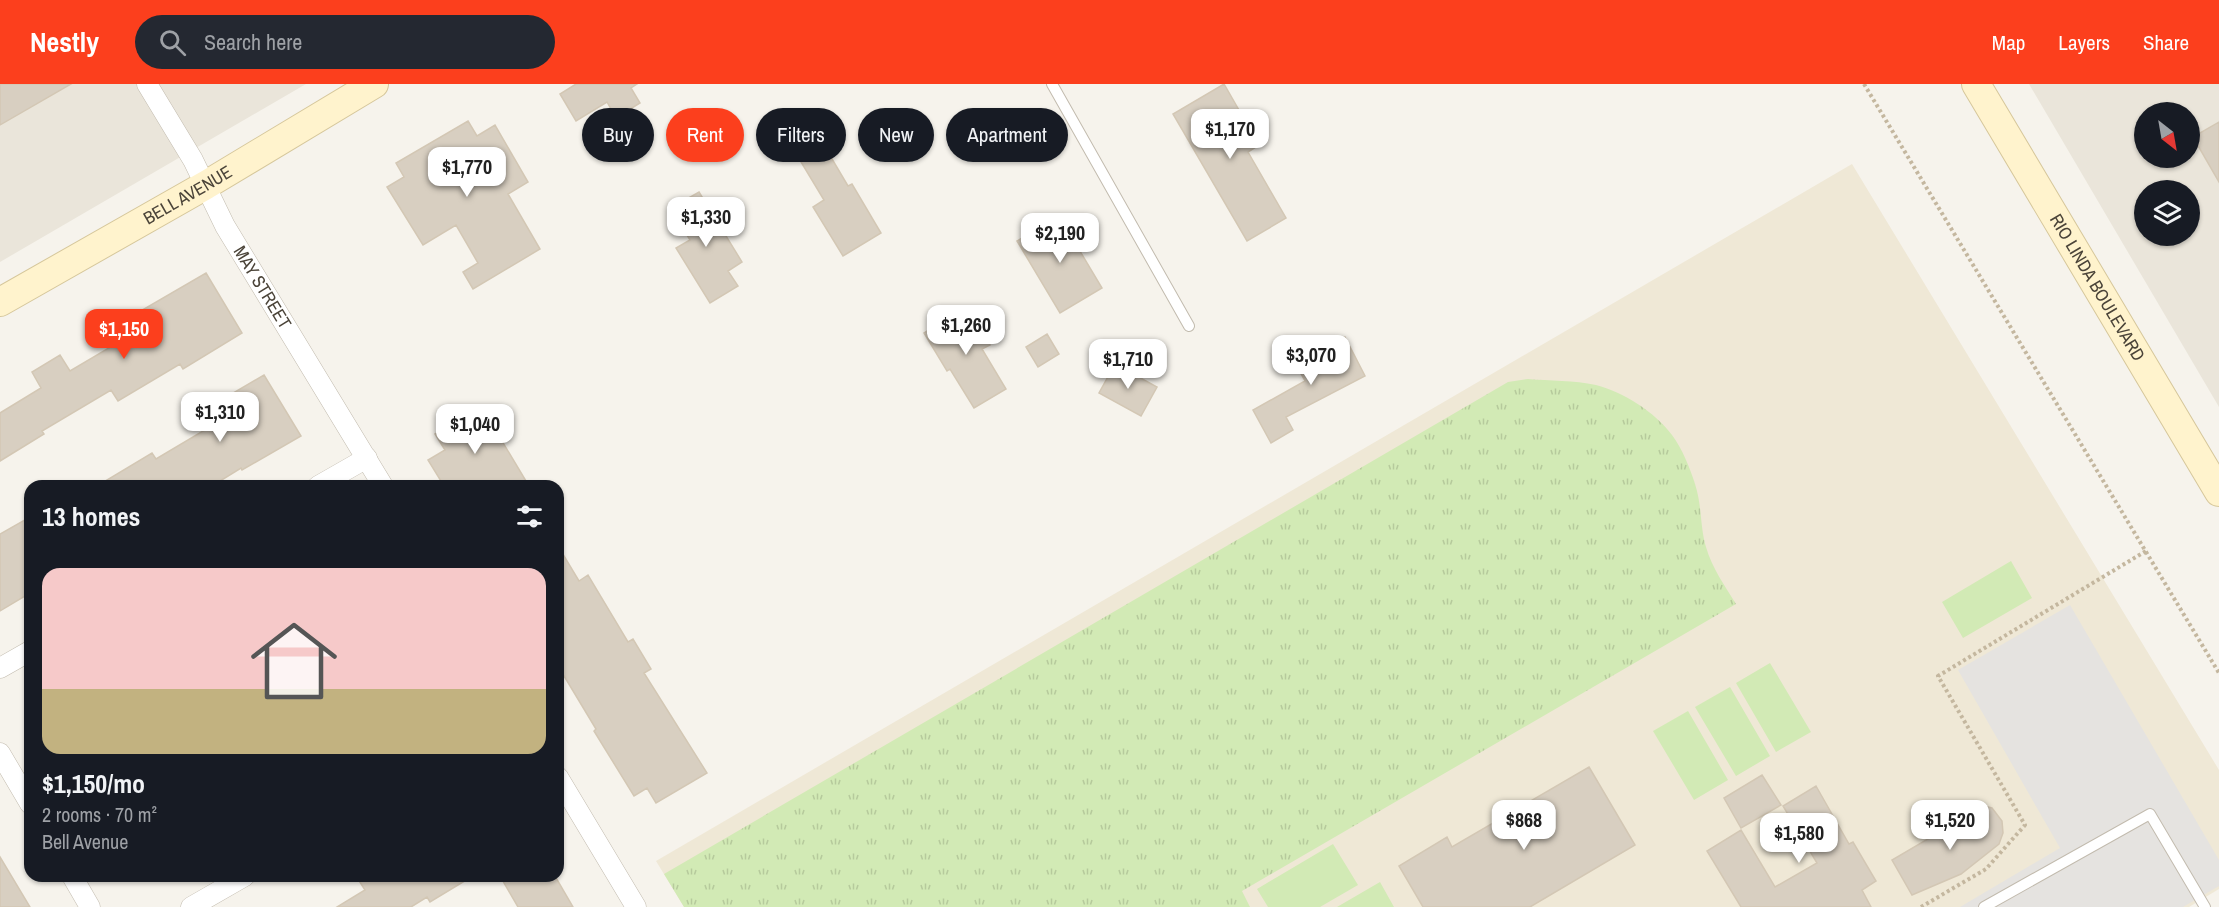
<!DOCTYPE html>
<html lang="en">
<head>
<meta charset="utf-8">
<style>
  body { margin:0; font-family:"Archivo Narrow",sans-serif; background:#242831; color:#f1f3f6; height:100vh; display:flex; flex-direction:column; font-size:22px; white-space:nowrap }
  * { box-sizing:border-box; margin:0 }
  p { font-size:20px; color:#9ea1a6 }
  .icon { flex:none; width:33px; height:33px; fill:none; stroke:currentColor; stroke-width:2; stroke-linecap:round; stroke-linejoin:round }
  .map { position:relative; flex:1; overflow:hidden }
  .drawer { position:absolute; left:24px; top:396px; width:540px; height:402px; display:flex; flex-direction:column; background:#171b24; border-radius:18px; box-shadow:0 2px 4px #0004 }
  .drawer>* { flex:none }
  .top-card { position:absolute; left:582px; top:24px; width:570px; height:54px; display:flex; gap:12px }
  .needle { width:39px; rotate:149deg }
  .tools { position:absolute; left:2134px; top:18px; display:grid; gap:12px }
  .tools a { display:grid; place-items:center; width:66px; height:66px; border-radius:50%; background:#171b24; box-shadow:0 2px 4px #0004; font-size:30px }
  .price { position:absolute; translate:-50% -51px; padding:0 14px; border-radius:12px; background:#fff; color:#222; font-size:20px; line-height:39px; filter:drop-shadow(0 2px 3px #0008) }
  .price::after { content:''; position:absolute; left:50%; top:36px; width:18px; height:14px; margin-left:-9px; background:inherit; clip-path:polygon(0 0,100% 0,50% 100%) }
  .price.active { background:#fc3f1d; color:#fff }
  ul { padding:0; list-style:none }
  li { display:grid; align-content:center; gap:12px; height:318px; padding:0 18px }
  li span { display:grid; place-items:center; height:186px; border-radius:18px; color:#555 }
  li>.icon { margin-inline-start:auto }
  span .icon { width:108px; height:108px; fill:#fffc; stroke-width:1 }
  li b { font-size:26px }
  h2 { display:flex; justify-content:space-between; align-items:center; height:72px; padding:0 18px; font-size:26px }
  .pill { padding:0 21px; border-radius:27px; background:#171b24; box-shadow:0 2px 4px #0004; font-size:21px; line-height:54px }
  .pill.active { background:#fc3f1d; color:#fff }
  header { display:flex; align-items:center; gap:36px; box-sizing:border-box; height:84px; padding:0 30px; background:#fc3f1d; color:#fff }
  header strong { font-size:28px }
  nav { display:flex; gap:33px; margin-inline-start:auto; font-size:21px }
  .search { width:420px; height:54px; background:#242831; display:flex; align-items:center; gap:15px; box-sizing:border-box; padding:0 21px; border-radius:33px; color:#9ea1a6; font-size:22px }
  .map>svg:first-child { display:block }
  .residential { fill:#eae5da; fill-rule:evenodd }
  .education { fill:#efe8d6 }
  .grass { fill:url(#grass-tufts) }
  .park { fill:#d2eab5 }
  .parking { fill:#e5e3e0 }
  .building { fill:#d8cfc1; stroke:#d3c7b4; stroke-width:1.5 }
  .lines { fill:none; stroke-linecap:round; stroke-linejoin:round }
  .service-casing { stroke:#c2bbae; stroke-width:12 }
  .minor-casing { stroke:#c2bbae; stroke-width:21 }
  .secondary-casing { stroke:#d6c79b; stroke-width:30 }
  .path { stroke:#c4b79f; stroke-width:4; stroke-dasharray:3 3; stroke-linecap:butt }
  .service { stroke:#fff; stroke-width:10 }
  .minor { stroke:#fff; stroke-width:20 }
  .secondary { stroke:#fff3cd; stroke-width:28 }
  .labels { text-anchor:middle; stroke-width:6; stroke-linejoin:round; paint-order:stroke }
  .street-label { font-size:18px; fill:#4b4439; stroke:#fff }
</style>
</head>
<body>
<header>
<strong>Nestly</strong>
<div class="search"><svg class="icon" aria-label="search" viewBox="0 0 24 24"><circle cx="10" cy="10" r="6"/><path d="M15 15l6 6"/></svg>Search here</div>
<nav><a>Map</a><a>Layers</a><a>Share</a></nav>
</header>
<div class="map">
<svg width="2219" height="823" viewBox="0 0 2219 823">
  <defs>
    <pattern id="grass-tufts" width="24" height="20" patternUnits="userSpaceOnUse" patternTransform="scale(1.5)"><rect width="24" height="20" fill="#d2eab5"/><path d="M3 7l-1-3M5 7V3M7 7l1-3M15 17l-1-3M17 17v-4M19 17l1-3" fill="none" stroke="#b6ca9c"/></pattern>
  </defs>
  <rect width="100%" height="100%" fill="#f6f3ec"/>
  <!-- residential -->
  <path class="residential" d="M0 0H306L0 178Z
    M2029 0H2219V323ZM2145 28H2190V74H2145ZM2145 106H2190V152H2145Z"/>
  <!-- education -->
  <path class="education" d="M1852 80 2219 686V805L2189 823H684L656 777Z"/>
  <!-- grass -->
  <path class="grass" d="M1528 295C1550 297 1574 296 1596 301 1623 308 1655 328 1672 351 1682 364 1690 384 1695 400 1702 421 1700 443 1706 463 1712 484 1725 502 1736 520L1242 807 1250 823H684L664 790 1508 298Z"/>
  <!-- park -->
  <path class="park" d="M2011 477 2032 514 1963 554 1942 518Z
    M1770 579 1811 648 1776 668 1736 599Z
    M1730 603 1770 672 1736 692 1695 623Z
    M1688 627 1728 696 1694 716 1653 647Z
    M1333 760 1358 801 1320 823H1268L1257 805Z
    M1380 798 1394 823H1337Z"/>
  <!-- parking -->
  <path class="parking" d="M2070 521 2219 776V802L2183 823H1960L2060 764 1958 586Z"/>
  <!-- building -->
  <path class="building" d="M0 0H71L0 41Z
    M576 0H637L631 4 640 19 616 34 607 18 576 37 560 10Z
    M1224 0 1259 61 1248 68 1286 134 1247 157 1173 30Z
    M468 37 477 52 495 41 528 98 508 110 540 165 473 205 463 188 478 179 456 141 423 161 387 103 404 93 396 79Z
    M2219 38V98L2193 53Z
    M819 53 848 102 852 100 881 149 843 172 813 123 824 116 795 68Z
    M699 108 742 178 728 187 738 202 710 219 676 164 690 156 671 124Z
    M1059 132 1102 204 1060 229 1017 157Z
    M206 189 242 249 183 285 180 280 118 317 111 306 42 347 44 350 0 377V329L41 304 32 288 60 271 70 287 109 264 101 250Z
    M966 222 990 261 982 265 1006 305 974 324 950 285 947 287 924 249Z
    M1047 250 1059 270 1038 283 1026 263Z
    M1345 253 1365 292 1286 333 1293 346 1271 359 1253 326 1305 297 1295 279Z
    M1115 280 1157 303 1141 332 1099 309Z
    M264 291 301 352 242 386 241 384 212 402H97L152 369 156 375 215 340 206 325Z
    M481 322 529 402H444L428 376 445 366 435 350Z
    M30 433V509L0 527V450Z
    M558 462 579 497 588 491 628 558 633 555 651 585 644 589 707 689 656 719 647 704 634 712 594 647 596 645 558 582Z
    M1589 683 1635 761 1530 823H1423L1399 782 1447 753 1452 763Z
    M1762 691 1781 721 1741 744 1724 714Z
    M1816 702 1849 760 1853 758 1876 797 1862 806 1871 823H1741L1707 767 1741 746 1775 803 1817 779 1783 722Z
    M1984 722 1992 724 2002 737 2003 749 1999 760 1961 790 1912 811 1892 776Z
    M0 773 30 823H0Z
    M356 792H473L430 818 427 813 411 823H337L365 806Z
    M500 792H555L573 823H518Z"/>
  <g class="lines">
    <defs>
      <path id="service" d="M1052 0 1189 242
        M1984 823 2150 730 2205 823"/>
      <g id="minor">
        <path id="s1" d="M147 0 193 76 225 142 383 402"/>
        <path d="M318 402 367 374"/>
        <path d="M0 584 30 567"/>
        <path d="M0 669 30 720"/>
        <path d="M558 693 636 823"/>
        <path d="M72 792 90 823"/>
        <path d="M191 823 245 792"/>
      </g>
      <g id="secondary">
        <path id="s2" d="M1976 0 2219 408"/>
        <path id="s3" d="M0 218 206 101 374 0"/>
      </g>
    </defs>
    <!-- service casing -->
    <use href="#service" class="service-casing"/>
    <!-- minor casing -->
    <use href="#minor" class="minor-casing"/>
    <!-- secondary casing -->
    <use href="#secondary" class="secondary-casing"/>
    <!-- path -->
    <path class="path" d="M1864 0 2219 589
      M1921 823 1986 785 2025 741 1938 592 2146 467"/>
    <!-- service -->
    <use href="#service" class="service"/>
    <!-- minor -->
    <use href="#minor" class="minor"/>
    <!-- secondary -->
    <use href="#secondary" class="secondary"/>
  </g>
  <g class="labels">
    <!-- street labels -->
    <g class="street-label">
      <text dy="6" stroke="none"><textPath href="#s3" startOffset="216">BELL AVENUE</textPath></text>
      <text dy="6" stroke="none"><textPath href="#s1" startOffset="234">MAY STREET</textPath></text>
      <text dy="6" stroke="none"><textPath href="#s2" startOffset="237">RIO LINDA BOULEVARD</textPath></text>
    </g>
  </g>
</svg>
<div class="tools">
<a><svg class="needle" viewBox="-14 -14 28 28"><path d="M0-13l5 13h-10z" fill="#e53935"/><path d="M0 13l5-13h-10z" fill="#9ea1a6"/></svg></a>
<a><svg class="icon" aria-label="layers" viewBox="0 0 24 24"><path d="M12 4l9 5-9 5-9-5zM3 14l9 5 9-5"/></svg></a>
</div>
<b class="price" style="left:1230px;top:76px">$1,170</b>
<b class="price" style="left:467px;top:114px">$1,770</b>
<b class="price" style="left:706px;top:164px">$1,330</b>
<b class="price" style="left:1060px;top:180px">$2,190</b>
<b class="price" style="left:966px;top:272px">$1,260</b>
<b class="price active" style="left:124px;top:276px">$1,150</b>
<b class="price" style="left:1311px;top:302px">$3,070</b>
<b class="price" style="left:1128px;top:306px">$1,710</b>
<b class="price" style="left:220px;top:359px">$1,310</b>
<b class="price" style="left:475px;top:371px">$1,040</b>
<b class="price" style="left:1524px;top:767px">$868</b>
<b class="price" style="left:1950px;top:767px">$1,520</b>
<b class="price" style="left:1799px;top:780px">$1,580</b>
<div class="top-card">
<a class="pill">Buy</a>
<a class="pill active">Rent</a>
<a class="pill">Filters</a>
<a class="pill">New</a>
<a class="pill">Apartment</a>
</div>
<section class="drawer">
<h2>13 homes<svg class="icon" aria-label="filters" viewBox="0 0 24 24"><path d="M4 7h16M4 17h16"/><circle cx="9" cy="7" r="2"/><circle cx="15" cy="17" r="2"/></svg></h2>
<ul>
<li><span style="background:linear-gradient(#f6c9c9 65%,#c2b280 0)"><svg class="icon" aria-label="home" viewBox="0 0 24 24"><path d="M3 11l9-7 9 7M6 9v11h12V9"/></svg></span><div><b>$1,150/mo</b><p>2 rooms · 70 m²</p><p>Bell Avenue</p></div></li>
</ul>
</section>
</div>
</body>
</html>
